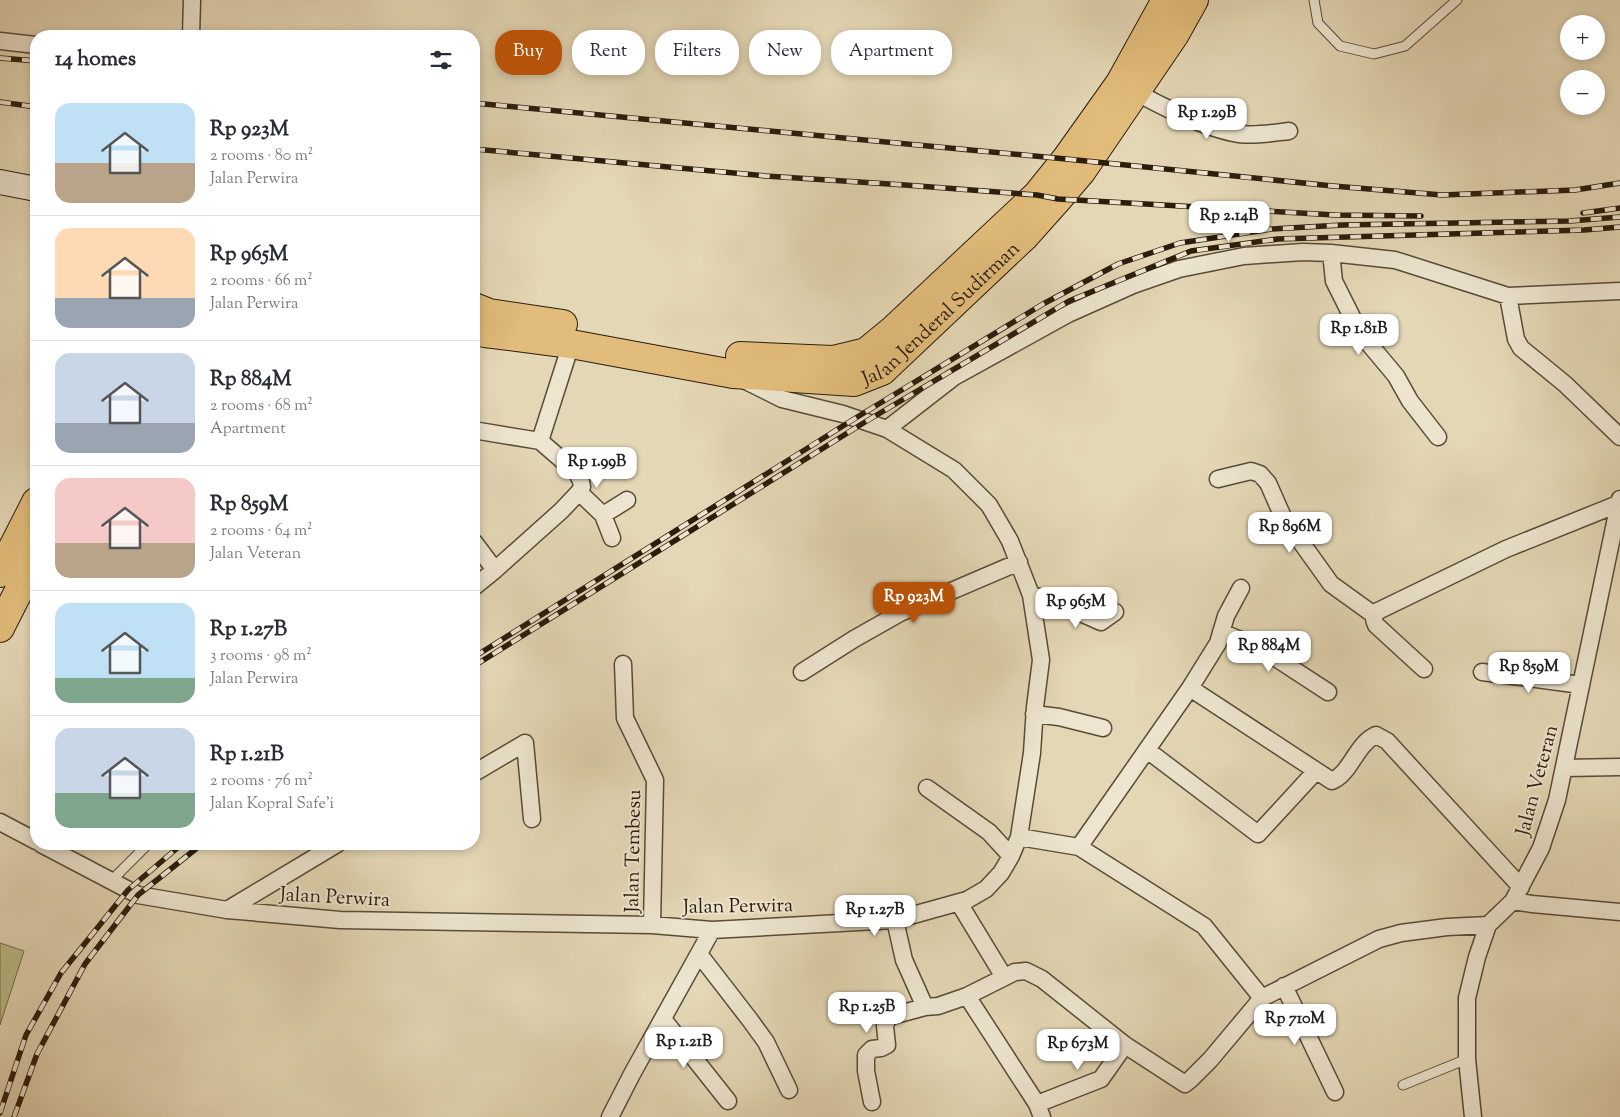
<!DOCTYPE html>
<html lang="en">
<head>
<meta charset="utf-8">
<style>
  body { margin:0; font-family:"Sorts Mill Goudy",serif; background:#f7f7f7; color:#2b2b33; height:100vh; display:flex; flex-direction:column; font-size:19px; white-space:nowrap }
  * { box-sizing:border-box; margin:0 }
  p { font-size:16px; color:#7c7c81 }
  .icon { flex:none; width:28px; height:28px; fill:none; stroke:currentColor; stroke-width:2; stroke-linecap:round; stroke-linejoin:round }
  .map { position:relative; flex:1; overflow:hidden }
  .panel { position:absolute; left:30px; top:30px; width:450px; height:820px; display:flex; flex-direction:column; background:#fff; border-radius:20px; box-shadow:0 2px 8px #0003 }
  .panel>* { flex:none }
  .top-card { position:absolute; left:495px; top:30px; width:475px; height:45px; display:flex; gap:10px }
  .controls { position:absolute; left:1560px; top:15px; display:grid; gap:10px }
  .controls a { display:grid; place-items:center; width:45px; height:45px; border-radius:50%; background:#fff; box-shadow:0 2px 8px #0003; font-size:25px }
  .price { position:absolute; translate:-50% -42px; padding:0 11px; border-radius:10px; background:#fff; color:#222; font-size:16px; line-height:32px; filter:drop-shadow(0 1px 2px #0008) }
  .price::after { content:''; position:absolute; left:50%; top:30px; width:15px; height:11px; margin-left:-8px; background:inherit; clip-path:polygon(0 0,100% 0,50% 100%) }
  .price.selected { background:#b45309; color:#fff }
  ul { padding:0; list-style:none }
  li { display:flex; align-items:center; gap:15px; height:125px; padding:0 25px }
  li+li { border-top:1px solid #e1e1e2 }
  li span { display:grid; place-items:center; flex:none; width:140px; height:100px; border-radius:15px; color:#555 }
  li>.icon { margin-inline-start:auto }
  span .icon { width:60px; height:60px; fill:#fffc; stroke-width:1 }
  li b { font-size:21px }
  h2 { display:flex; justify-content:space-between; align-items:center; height:60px; padding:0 25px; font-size:21px }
  .tag { padding:0 18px; border-radius:20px; background:#fff; box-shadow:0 2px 8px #0003; font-size:18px; line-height:45px }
  .tag.selected { background:#b45309; color:#fff }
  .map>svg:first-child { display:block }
  .green { fill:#bcbc88; stroke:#746c4a }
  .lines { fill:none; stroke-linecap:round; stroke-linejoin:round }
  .service-casing { stroke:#594b37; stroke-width:11 }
  .minor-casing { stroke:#594b37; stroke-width:19 }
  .secondary-casing { stroke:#2b1c0d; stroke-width:26 }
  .trunk-casing { stroke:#2b1c0d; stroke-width:30 }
  .service { stroke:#ede5cf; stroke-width:9 }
  .minor { stroke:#ede5cf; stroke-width:16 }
  .secondary { stroke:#ede5cf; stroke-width:24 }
  .trunk { stroke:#e2bc7a; stroke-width:28 }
  .rail-casing { stroke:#2b1c0d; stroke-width:5.5 }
  .rail { stroke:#ede5cf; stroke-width:4; stroke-dasharray:11; stroke-linecap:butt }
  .labels { text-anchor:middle; stroke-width:4; stroke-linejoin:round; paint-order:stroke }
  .street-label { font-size:20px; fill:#2b1c0d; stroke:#ede5cf }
</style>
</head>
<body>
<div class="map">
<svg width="1620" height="1117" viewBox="0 0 1620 1117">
  <rect width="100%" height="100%" fill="#e4d7b5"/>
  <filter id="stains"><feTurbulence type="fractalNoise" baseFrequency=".004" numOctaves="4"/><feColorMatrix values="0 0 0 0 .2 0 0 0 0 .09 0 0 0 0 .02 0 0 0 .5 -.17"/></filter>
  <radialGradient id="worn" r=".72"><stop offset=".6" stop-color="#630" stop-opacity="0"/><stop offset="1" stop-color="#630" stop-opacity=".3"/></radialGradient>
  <!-- green -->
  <path class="green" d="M0 943 24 951 0 1025Z"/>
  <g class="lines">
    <defs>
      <path id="service" d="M1314 0 1318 23 1340 46 1374 54 1405 46 1457 0
        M111 881 148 844
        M1403 1085 1467 1059"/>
      <path id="minor" d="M191 36 192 0
        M0 41 36 45
        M1129 88C1158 105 1206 129 1239 134 1256 136 1273 133 1289 131
        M1331 253 1334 281 1360 333 1396 376 1410 401 1438 437
        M1508 296 1516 339 1521 348 1565 384 1620 437
        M887 429 954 377 1068 314 1133 285 1179 269 1244 256 1303 252 1331 253 1395 260 1508 296 1620 291
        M479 431 540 441
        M1218 479 1251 471 1260 474 1268 483 1283 517 1331 584 1374 615
        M579 492 603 515 612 538
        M603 515 627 500
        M474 542 495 570
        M474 587 495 570 561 511 579 492 582 487 581 481 577 473 540 441 571 344
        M1031 595 1068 604 1083 614 1101 622 1115 612
        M1221 632 1262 649 1328 692
        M623 664 625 718 655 780 652 925
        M1424 669 1376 625C1373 619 1373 616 1378 611L1506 549 1618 504
        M802 672 854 639 900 613 1019 562
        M1482 672 1581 685
        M1190 688 1332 781C1351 773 1356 744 1376 735L1387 741 1521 887
        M1034 714 1059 717 1103 728
        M1147 750 1258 834 1316 771
        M1564 768 1620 767
        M474 773 525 743 532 819
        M927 788 989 832 1011 856
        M0 822 36 841
        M1019 837 1079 847 1204 926 1262 998 1379 939 1401 933 1447 927 1488 925
        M41 844 138 895 227 910 340 920 652 925 712 930 895 920 967 900 986 889 1001 873 1011 856 1019 837 1032 753 1035 707 1041 660 1031 595 1010 541 989 505 954 470 887 429 843 414 782 399 744 380
        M1079 847 1190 688 1218 643 1226 616 1241 588
        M1513 901 1532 904 1620 912
        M959 903 1004 977
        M227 910 337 844
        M895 920 904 960 925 1007 938 1006 967 996 1015 972 1026 971 1042 979 1125 1045 1185 1084 1191 1079 1210 1060 1262 998
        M699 954 750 1020 766 1042 789 1090
        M1284 986 1335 1092
        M967 996 1037 1104 1042 1117
        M663 1019 728 1101
        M872 1102 866 1071V1055L872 1049 881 1048 887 1045 885 1026 888 1017 925 1007
        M1037 1104 1101 1079 1125 1045
        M610 1117 632 1074 712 930
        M1473 1117 1467 1059V998L1477 957 1488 925 1513 901 1541 848 1557 800 1620 499"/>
      <path id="secondary" d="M0 182 36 189"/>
      <g id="trunk">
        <path d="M474 307 489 313 563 324"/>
        <path id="s1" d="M474 329 485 333 571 344 733 374 854 382 882 371 1025 236 1058 199 1081 172 1175 34 1194 0"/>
        <path d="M740 356 833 360 866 352 894 329 1037 195 1066 159 1120 83 1166 0"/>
        <path d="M0 573 36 502"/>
        <path d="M0 628 36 557"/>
      </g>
    </defs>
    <!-- service casing -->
    <use href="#service" class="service-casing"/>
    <!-- minor casing -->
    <use href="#minor" class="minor-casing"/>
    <!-- secondary casing -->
    <use href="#secondary" class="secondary-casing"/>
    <!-- trunk casing -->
    <use href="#trunk" class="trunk-casing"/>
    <!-- service -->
    <use href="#service" class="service"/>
    <!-- minor -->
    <use href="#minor" class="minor"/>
    <!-- secondary -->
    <use href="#secondary" class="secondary"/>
    <!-- trunk -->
    <use href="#trunk" class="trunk"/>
    <defs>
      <path id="rail" d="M0 58 36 61
        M0 102 36 107
        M474 103 1066 159 1333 186 1442 195 1575 190 1620 183
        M474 149 766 176 905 185 1037 195 1058 199 1335 215 1421 216
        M1583 213 1620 208
        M474 657 854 419 1043 304 1118 264 1180 243 1272 229 1342 225 1570 221 1620 217
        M474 666 865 422 1069 301 1191 251 1278 239 1584 230 1620 227
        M0 1113 26 1035 61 973 128 890 182 844
        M14 1117 37 1054 85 964 138 895 202 844"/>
    </defs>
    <!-- rail casing -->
    <use href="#rail" class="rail-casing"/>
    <!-- rail -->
    <use href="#rail" class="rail"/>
  </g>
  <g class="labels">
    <!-- street labels -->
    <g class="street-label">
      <text dy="7" stroke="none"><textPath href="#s1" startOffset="496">Jalan Jenderal Sudirman</textPath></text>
      <text transform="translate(1536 780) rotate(-75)" y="7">Jalan Veteran</text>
      <text transform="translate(632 851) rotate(-89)" y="7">Jalan Tembesu</text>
      <text transform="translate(335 896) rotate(3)" y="7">Jalan Perwira</text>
      <text transform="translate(738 905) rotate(-1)" y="7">Jalan Perwira</text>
    </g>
  </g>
  <rect width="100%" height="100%" filter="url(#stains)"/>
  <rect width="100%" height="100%" fill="url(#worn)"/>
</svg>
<div class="controls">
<a>+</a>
<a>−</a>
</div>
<b class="price" style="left:1207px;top:140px">Rp 1.29B</b>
<b class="price" style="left:1229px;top:243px">Rp 2.14B</b>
<b class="price" style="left:1359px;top:356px">Rp 1.81B</b>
<b class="price" style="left:597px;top:489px">Rp 1.99B</b>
<b class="price" style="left:1290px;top:554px">Rp 896M</b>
<b class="price selected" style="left:914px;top:624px">Rp 923M</b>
<b class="price" style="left:1076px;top:629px">Rp 965M</b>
<b class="price" style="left:1269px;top:673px">Rp 884M</b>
<b class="price" style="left:1529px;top:694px">Rp 859M</b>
<b class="price" style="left:875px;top:937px">Rp 1.27B</b>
<b class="price" style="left:867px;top:1034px">Rp 1.25B</b>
<b class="price" style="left:1295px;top:1046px">Rp 710M</b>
<b class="price" style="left:684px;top:1069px">Rp 1.21B</b>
<b class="price" style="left:1078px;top:1071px">Rp 673M</b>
<div class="top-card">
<a class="tag selected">Buy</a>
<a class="tag">Rent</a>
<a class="tag">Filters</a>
<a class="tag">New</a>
<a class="tag">Apartment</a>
</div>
<section class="panel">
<h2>14 homes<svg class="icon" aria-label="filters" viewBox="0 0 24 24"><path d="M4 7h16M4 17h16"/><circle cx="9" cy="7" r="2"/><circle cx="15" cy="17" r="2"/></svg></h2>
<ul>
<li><span style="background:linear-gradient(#bfe0f5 60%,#b9a48a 0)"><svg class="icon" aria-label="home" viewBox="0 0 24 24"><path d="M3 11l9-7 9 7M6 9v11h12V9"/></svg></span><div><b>Rp 923M</b><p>2 rooms · 80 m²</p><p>Jalan Perwira</p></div></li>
<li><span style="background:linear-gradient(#ffd9b3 70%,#9aa5b1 0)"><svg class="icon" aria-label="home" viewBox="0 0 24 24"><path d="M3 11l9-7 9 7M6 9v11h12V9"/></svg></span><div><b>Rp 965M</b><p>2 rooms · 66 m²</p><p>Jalan Perwira</p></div></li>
<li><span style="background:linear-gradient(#c9d6e8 70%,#9aa5b1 0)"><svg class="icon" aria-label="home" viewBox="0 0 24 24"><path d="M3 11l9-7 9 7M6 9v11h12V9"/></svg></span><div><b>Rp 884M</b><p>2 rooms · 68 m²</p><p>Apartment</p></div></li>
<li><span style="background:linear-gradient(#f6c9c9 65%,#b9a48a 0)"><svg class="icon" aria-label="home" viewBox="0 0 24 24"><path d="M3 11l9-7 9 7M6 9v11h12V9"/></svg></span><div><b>Rp 859M</b><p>2 rooms · 64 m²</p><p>Jalan Veteran</p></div></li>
<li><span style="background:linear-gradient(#bfe0f5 75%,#7fa58c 0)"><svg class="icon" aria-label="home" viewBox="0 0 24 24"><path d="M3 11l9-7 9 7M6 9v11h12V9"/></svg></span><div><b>Rp 1.27B</b><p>3 rooms · 98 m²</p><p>Jalan Perwira</p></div></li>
<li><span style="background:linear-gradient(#c9d6e8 65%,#7fa58c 0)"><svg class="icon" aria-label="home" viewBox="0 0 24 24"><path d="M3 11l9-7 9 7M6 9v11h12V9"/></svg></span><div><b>Rp 1.21B</b><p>2 rooms · 76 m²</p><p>Jalan Kopral Safe'i</p></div></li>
</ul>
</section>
</div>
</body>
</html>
